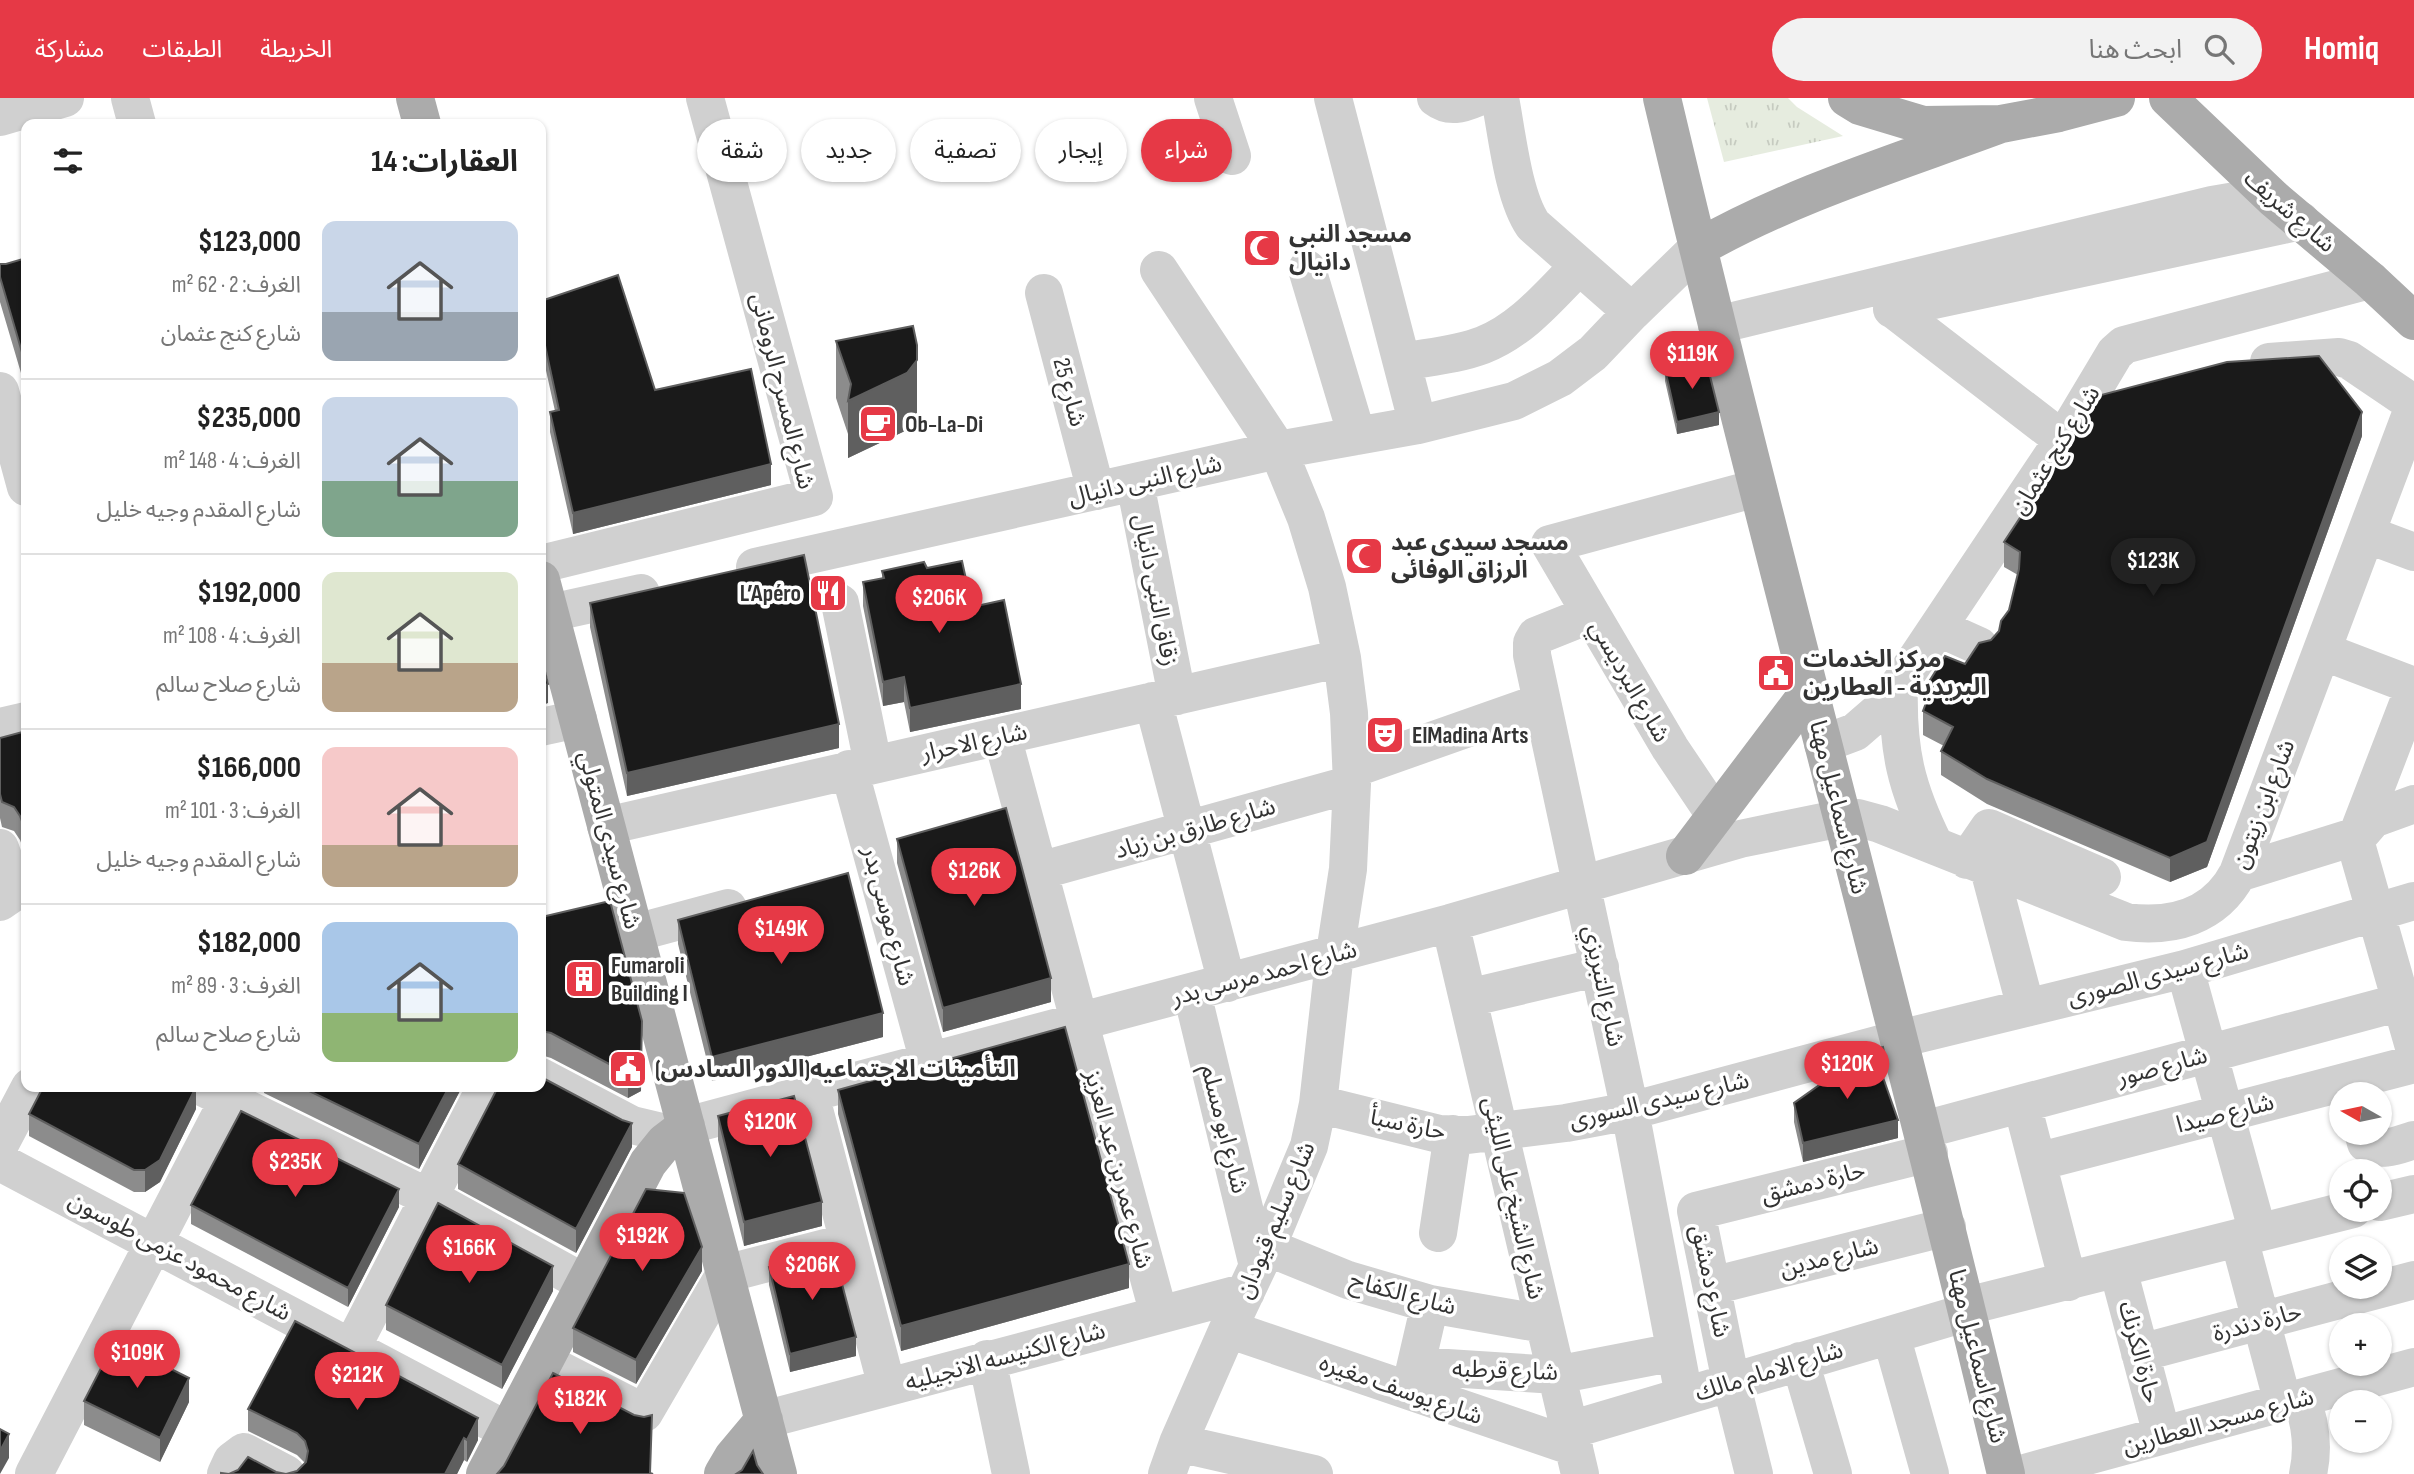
<!DOCTYPE html>
<html lang="ar">
<head>
<meta charset="utf-8">
<style>
  body { margin:0; font-family:"Sofia Sans Condensed","Noto Sans Arabic",sans-serif; background:#f2f2f2; color:#222; direction:rtl; height:100vh; display:flex; flex-direction:column; font-size:26px; white-space:nowrap }
  * { box-sizing:border-box; margin:0 }
  p { font-size:23px; color:#767676 }
  .icon { flex:none; width:38px; height:38px; fill:none; stroke:currentColor; stroke-width:2; stroke-linecap:round; stroke-linejoin:round }
  .map { position:relative; flex:1; overflow:hidden; direction:ltr }
  .panel { position:absolute; left:21px; top:21px; width:525px; height:973px; display:flex; flex-direction:column; background:#fff; border-radius:14px; box-shadow:0 2px 5px #0004; direction:rtl }
  .panel>* { flex:none }
  .top-card { position:absolute; left:567px; top:21px; width:665px; height:63px; direction:rtl; display:flex; gap:14px }
  .needle { width:46px; rotate:279deg }
  .fabs { position:absolute; left:2329px; top:984px; display:grid; gap:14px }
  .fabs a { display:grid; place-items:center; width:63px; height:63px; border-radius:50%; background:#fff; box-shadow:0 2px 5px #0004; font-size:35px }
  .price { position:absolute; translate:-50% -60px; padding:0 16px; border-radius:24px; background:#e63946; color:#fff; font-size:23px; line-height:46px; filter:drop-shadow(0 2px 4px #0008) }
  .price::after { content:''; position:absolute; left:50%; top:42px; width:21px; height:16px; margin-left:-10px; background:inherit; clip-path:polygon(0 0,100% 0,50% 100%) }
  .price.selected { background:#222; color:#fff }
  ul { padding:0; list-style:none }
  li { display:flex; align-items:center; gap:21px; height:175px; padding:0 28px }
  li+li { border-top:2px solid #e0e0e0 }
  li span { display:grid; place-items:center; flex:none; width:196px; height:140px; border-radius:14px; color:#555 }
  li>.icon { margin-inline-start:auto }
  span .icon { width:84px; height:84px; fill:#fffc; stroke-width:1 }
  li b { font-size:30px }
  h2 { display:flex; justify-content:space-between; align-items:center; height:84px; padding:0 28px; font-size:30px }
  .pill { padding:0 24px; border-radius:32px; background:#fff; box-shadow:0 2px 5px #0004; font-size:24px; line-height:63px }
  .pill.selected { background:#e63946; color:#fff }
  header { display:flex; align-items:center; gap:42px; box-sizing:border-box; height:98px; padding:0 35px; background:#e63946; color:#fff }
  header strong { font-size:33px }
  nav { display:flex; gap:38px; margin-inline-start:auto; font-size:24px }
  .search { width:490px; height:63px; background:#f2f2f2; display:flex; align-items:center; gap:18px; box-sizing:border-box; padding:0 24px; border-radius:38px; color:#767676; font-size:26px }
  .map>svg:first-child { display:block }
  .park { fill:url(#park-tufts) }
  .lines { fill:none; stroke-linecap:round; stroke-linejoin:round }
  .minor { stroke:#d0d0d0; stroke-width:38 }
  .major { stroke:#ababab; stroke-width:38 }
  .wall { fill:#8c8c8c }
  .shaded-wall { fill:#5f5f5f }
  .building { fill:#1a1a1a; stroke:#5f5f5f; stroke-width:2 }
  .labels { text-anchor:middle; stroke-width:7; stroke-linejoin:round; paint-order:stroke }
  .street-label { font-size:24px; fill:#333; stroke:#fff }
  .poi-label { font-size:24px; font-weight:bold; fill:#333; stroke:#fff; text-anchor:start }
</style>
</head>
<body>
<header>
<strong>Homiq</strong>
<div class="search"><svg class="icon" aria-label="search" viewBox="0 0 24 24"><circle cx="10" cy="10" r="6"/><path d="M15 15l6 6"/></svg>ابحث هنا</div>
<nav><a>الخريطة</a><a>الطبقات</a><a>مشاركة</a></nav>
</header>
<div class="map">
<svg width="2414" height="1376" viewBox="0 0 2414 1376">
  <defs>
    <pattern id="park-tufts" width="24" height="20" patternUnits="userSpaceOnUse" patternTransform="scale(1.75)"><rect width="24" height="20" fill="#e6ecdf"/><path d="M3 7l-1-3M5 7V3M7 7l1-3M15 17l-1-3M17 17v-4M19 17l1-3" fill="none" stroke="#c6cbc0"/></pattern>
  </defs>
  <rect width="100%" height="100%" fill="#fff"/>
  <!-- park -->
  <path class="park" d="M1707 0H1788L1797 9 1843 38 1724 64Z"/>
  <g class="lines">
    <!-- minor -->
    <path class="minor" d="M130 0 137 26
      M1213 0 1232 58
      M1333 0 1418 327
      M1436 0C1449 10 1462 6 1476 0
      M1500 0C1507 36 1513 98 1533 127L1632 214
      M0 19 65 0
      M1307 171 1357 338
      M1159 172 1278 352 1306 420 1327 489 1342 560 1349 615 1352 686 1348 771 1335 855 1318 1006 1309 1048 1267 1149 1228 1231 1178 1345 1167 1376
      M1044 195 1096 393
      M1892 211 2301 123
      M1893 211 2063 342
      M1717 227 2212 107 2253 100 2274 101
      M1402 264C1428 259 1457 257 1483 247 1522 232 1550 197 1579 168
      M2269 264 2339 259 2349 262 2414 306
      M0 293 26 389
      M1135 385 1177 598
      M2366 436 2414 454
      M541 466 814 399 705 0
      M755 469 1278 352 1418 327 1514 303 1560 280 1593 255 1632 214 1698 150
      M840 505 873 666
      M1591 516 1536 538 1532 545V557L1630 1013 1684 1298
      M541 517 641 495
      M1939 530 1979 548
      M2322 553 2414 588
      M1899 587C1897 652 1906 690 1935 748
      M1153 603 1227 885
      M0 629 26 623
      M541 629 578 621
      M1002 638 1159 1217
      M1823 646 1855 634 1885 608 2063 342 2115 255 2124 247 2370 182
      M849 671 929 964
      M1352 671 1542 604
      M1715 717 1670 650 1550 446 1757 390
      M606 728 1342 560
      M2357 738 2414 590
      M2354 739 2414 949
      M0 750 11 781 13 795 0 804
      M1967 762 1989 730 2102 779
      M1989 771 2026 910
      M1039 773 1352 686
      M2238 775 2354 739 2360 736 2373 721 2414 706
      M1450 825 1580 1376
      M635 835 728 810
      M2185 871 2258 1135
      M1192 895 1258 1168
      M1468 900 1600 869
      M541 979 632 1027 674 1037
      M202 989 430 1100 586 1186
      M810 996 887 1289
      M1318 1006 1439 1036 1468 1037 1566 1025 1630 1013 1899 941 2185 871 2414 803
      M2022 1006 2068 1184
      M686 1028 1450 825 1740 741 1842 720H1858L1880 726 2126 824C2172 830 2215 819 2238 775L2414 308
      M1923 1032 2401 904
      M2363 1034 2366 1045C2381 1055 2398 1047 2414 1042
      M0 1046 30 989
      M0 1064 508 1333
      M2037 1064 2414 966
      M2380 1104 2414 1096
      M1438 1135 1453 1036
      M2239 1140 2283 1305
      M1267 1149 1348 1182 1430 1206 1544 1226
      M2118 1171 2162 1337
      M1712 1188 1947 1129
      M1967 1208 2353 1111
      M1228 1231 1574 1349
      M1891 1237 1930 1376
      M352 1249 486 989
      M2140 1255 2414 1182
      M987 1261 1011 1376
      M1800 1263 1833 1376
      M544 1264 644 1315 725 1176 849 1144
      M1416 1268 1556 1277 1675 1254
      M1410 1292 1430 1206
      M2301 1300C2311 1325 2314 1349 2308 1376
      M764 1322 1246 1194
      M1570 1332 1968 1214
      M1178 1345 1314 1376
      M34 1376 235 989
      M226 1376 232 1363 244 1354 286 1376
      M1754 1376 1731 1284 1696 1113 1929 1055
      M2021 1376 2414 1269"/>
    <!-- major -->
    <path class="major" d="M415 0 422 26
      M1662 0C1771 460 1897 916 2006 1376
      M1847 0 1860 8 1923 27 2001 26 2059 15 2116 0
      M2168 0 2274 101 2370 182 2414 223
      M1698 150C1793 96 1899 64 2001 26
      M541 482 778 1376
      M1685 758 1809 594
      M485 1376 648 1065 665 1044 686 1028
      M723 1376 733 1359 764 1322"/>
  </g>
  <!-- wall -->
  <path class="wall" d="M26 160V292L0 204V166H6Z
    M541 203 655 292 771 387 573 436 550 334V314L555 313 541 250Z
    M836 243 917 319 907 332 848 360V336L836 300Z
    M1665 271 1719 327 1677 336 1665 283Z
    M2362 338 2207 769 2170 784 1987 706 1941 677V653L1944 648 1923 637V613L1925 608V590L1965 566 1991 542 1999 533 2009 512 2018 477 2004 469V444Z
    M927 470 972 509 1021 611 910 634 904 604 883 608 863 508V484L882 480V473Z
    M590 505 839 650 627 698 590 529Z
    M26 633V758L20 742 14 733 2 729 0 720V640Z
    M897 741 1051 904 943 934 897 765Z
    M541 818 641 993 628 1000 551 960 541 957Z
    M678 822 883 939 712 983 678 846Z
    M1885 978 1883 981 1898 1040 1803 1064 1794 1024V1005Z
    M264 989H462L419 1071 264 995Z
    M838 992 1129 1190 901 1253 838 1016Z
    M196 1011 160 1084 145 1094H134L29 1038V1016Z
    M718 1018 822 1128 744 1148 718 1042Z
    M632 1049 576 1155 458 1091V1066Z
    M191 1107 399 1109 348 1209 191 1126Z
    M769 1169 856 1258 790 1274 769 1187Z
    M702 1173 636 1286 573 1254V1230Z
    M553 1193 502 1291 386 1232V1207Z
    M84 1303 189 1304 160 1364 84 1327Z
    M248 1311 478 1342 467 1364 464 1362 457 1376H286L297 1373 305 1365 297 1357 248 1333Z"/>
  <!-- shaded-wall -->
  <path class="shaded-wall" d="M917 247V319L907 332 848 360V303Z
    M1719 314V327L1677 336V324Z
    M2362 314V338L2207 769 2170 784V760Z
    M771 366V387L573 436V415Z
    M904 579V604L883 608V584Z
    M548 586V605L541 608V589Z
    M1021 586V611L910 634V610Z
    M839 626V650L627 698V675Z
    M1051 880V904L943 934V910Z
    M883 915V939L712 983V959Z
    M642 947 641 993 628 1000V976Z
    M1885 959V978L1879 987V968Z
    M196 989V1011L160 1084 145 1094V1072Z
    M449 989H462L419 1071V1046Z
    M1898 1022V1040L1803 1064V1045Z
    M632 1025V1049L576 1155V1131Z
    M399 1091V1109L348 1209V1190Z
    M822 1104V1128L744 1148V1124Z
    M702 1149V1173L636 1286V1262Z
    M1129 1166V1190L901 1253V1228Z
    M553 1168V1193L502 1291V1267Z
    M856 1239V1258L790 1274V1256Z
    M189 1280V1304L160 1364V1340Z
    M478 1320V1342L467 1364V1342Z
    M9 1336V1360L0 1376V1353Z
    M464 1340V1362L457 1376H445Z"/>
  <!-- building -->
  <path class="building" d="M26 160V268L0 179V166H6Z
    M618 177 655 292 751 271 771 366 573 415 550 314 559 312 541 229V203Z
    M913 228 917 247V262L907 275 848 303 851 286 836 243Z
    M2319 258 2362 314 2207 744 2170 760 1987 681 1941 653 1953 629 1923 613 1930 594 1925 590 1945 558 1965 566 1979 545 1991 542 1999 533 2001 523 2009 512 2019 471 2020 454 2004 444 2101 297 2227 264Z
    M1706 262 1719 314 1677 324 1665 271Z
    M804 457 839 626 627 675 590 505Z
    M962 463 972 509 1004 502 1021 586 910 610 904 579 883 584 863 484 884 480 882 473 924 464 927 470Z
    M541 557 548 586 541 589Z
    M26 633V734L20 718 14 709 2 704 0 696V640Z
    M1006 710 1051 880 943 910 897 741Z
    M848 775 883 915 712 959 678 822Z
    M610 803 642 923 641 969 628 976 551 935 541 933V818H546Z
    M1065 929 1129 1166 901 1228 838 992Z
    M1883 949 1885 959 1879 968 1898 1022 1803 1045 1794 1005 1866 954Z
    M541 979 622 1022 632 1025 576 1131 458 1066 498 989H541Z
    M43 989H196L160 1062 145 1072H134L29 1016Z
    M301 989H449L419 1046Z
    M794 998 822 1104 744 1124 718 1018Z
    M241 1013 399 1091 348 1190 191 1107Z
    M646 1091 684 1095 702 1149 636 1262 573 1230Z
    M438 1105 553 1168 502 1267 386 1207Z
    M833 1152 856 1239 790 1256 769 1169Z
    M295 1223 478 1320 467 1342 464 1340 445 1376H286L297 1373 306 1364 308 1353 305 1343 297 1335 248 1311Z
    M115 1243 189 1280 160 1340 84 1303Z
    M553 1275 634 1317 644 1319 652 1317 650 1375 653 1376H497L504 1368Z
    M0 1331 9 1336 0 1353Z
    M753 1353 757 1367 763 1376H736L742 1372Z
    M248 1359 276 1374 286 1376H221V1375L229 1376 238 1372Z"/>
  <!-- icons -->
  <defs>
    <symbol id="mosque-square" viewBox="-11 -11 22 22"><rect x="-9" y="-9" width="18" height="18" rx="4" fill="#e63946" stroke="#fff"/><path d="M3.5-4.9A6 6 0 1 0 3.5 4.9A5 5 0 1 1 3.5-4.9Z" fill="#fff"/></symbol>
    <symbol id="cafe-square" viewBox="-11 -11 22 22"><rect x="-9" y="-9" width="18" height="18" rx="4" fill="#e63946" stroke="#fff"/><path d="M-5.5-4.5H6V0H3Q3 3.5 0 3.5H-2.5Q-5.5 3.5-5.5 0ZM3-3.2v2h1.7v-2ZM-6 4.5H4V6H-6Z" fill="#fff"/></symbol>
    <symbol id="restaurant-square" viewBox="-11 -11 22 22"><rect x="-9" y="-9" width="18" height="18" rx="4" fill="#e63946" stroke="#fff"/><path d="M-5-6h1v4h1v-4h1v4h1v-4h1v5L-1.5 .5V6h-2V.5L-5-1ZM5-6V6H3V1.5H1.5Q1.5-4 5-6Z" fill="#fff"/></symbol>
    <symbol id="civic-square" viewBox="-11 -11 22 22"><rect x="-9" y="-9" width="18" height="18" rx="4" fill="#e63946" stroke="#fff"/><path d="M-.6-6.5H3V-4.5H.6V-3L4-1V1h2V6H-6V1h2V-1L-.6-3ZM-1.2 2.5V6h2.4V2.5Z" fill="#fff"/></symbol>
    <symbol id="theatre-square" viewBox="-11 -11 22 22"><rect x="-9" y="-9" width="18" height="18" rx="4" fill="#e63946" stroke="#fff"/><path d="M-5-5.5Q0-4 5-5.5V0Q5 5 0 6Q-5 5-5 0ZM-3.3-2.5H-1v1.5H-3.3ZM1-2.5H3.3v1.5H1ZM-2.8 1Q0 5.5 2.8 1Z" fill="#fff"/></symbol>
    <symbol id="building-square" viewBox="-11 -11 22 22"><rect x="-9" y="-9" width="18" height="18" rx="4" fill="#e63946" stroke="#fff"/><path d="M-4-6H4V6H1V3H-1V6H-4ZM-2.5-4.3h1.7v1.8h-1.7ZM.8-4.3h1.7v1.8H.8ZM-2.5-1h1.7V.8h-1.7ZM.8-1h1.7V.8H.8Z" fill="#fff"/></symbol>
  </defs>
  <g fill-rule="evenodd">
    <use href="#mosque-square" x="1240" y="128" width="44" height="44"/>
    <use href="#cafe-square" x="856" y="304" width="44" height="44"/>
    <use href="#mosque-square" x="1342" y="436" width="44" height="44"/>
    <use href="#restaurant-square" x="806" y="473" width="44" height="44"/>
    <use href="#civic-square" x="1754" y="553" width="44" height="44"/>
    <use href="#theatre-square" x="1363" y="615" width="44" height="44"/>
    <use href="#building-square" x="562" y="859" width="44" height="44"/>
    <use href="#civic-square" x="606" y="949" width="44" height="44"/>
  </g>
  <g class="labels">
    <!-- street labels -->
    <g class="street-label">
      <text transform="translate(2290 113) rotate(41)" y="8">شارع شريف</text>
      <text transform="translate(783 293) rotate(76)" y="8">شارع المسرح الرومانى</text>
      <text transform="translate(1070 294) rotate(75)" y="8">شارع 25</text>
      <text transform="translate(2055 352) rotate(-58)" y="8">شارع كنج عثمان</text>
      <text transform="translate(1145 382) rotate(-13)" y="8">شارع النبى دانيال</text>
      <text transform="translate(1156 492) rotate(79)" y="8">زقاق النبى دانيال</text>
      <text transform="translate(1630 583) rotate(60)" y="8">شارع البرديسي</text>
      <text transform="translate(974 644) rotate(-12)" y="8">شارع الاحرار</text>
      <text transform="translate(2263 706) rotate(-69)" y="8">شارع ابن زيتون</text>
      <text transform="translate(1839 709) rotate(76)" y="8">شارع اسماعيل مهنا</text>
      <text transform="translate(1195 730) rotate(-16)" y="8">شارع طارق بن زياد</text>
      <text transform="translate(610 742) rotate(75)" y="8">شارع سيدى المتولي</text>
      <text transform="translate(889 818) rotate(75)" y="8">شارع موسى بدر</text>
      <text transform="translate(1264 875) rotate(-15)" y="8">شارع احمد مرسى بدر</text>
      <text transform="translate(2158 876) rotate(-15)" y="8">شارع سيدى الصورى</text>
      <text transform="translate(1604 888) rotate(78)" y="8">شارع التبريزي</text>
      <text transform="translate(2162 968) rotate(-15)" y="8">شارع صور</text>
      <text transform="translate(1659 1002) rotate(-13)" y="8">شارع سيدى السورى</text>
      <text transform="translate(2225 1015) rotate(-14)" y="8">شارع صيدا</text>
      <text transform="translate(1408 1026) rotate(12)" y="8">حارة سبأ</text>
      <text transform="translate(1225 1031) rotate(76)" y="8">شارع ابو مسلم</text>
      <text transform="translate(1119 1071) rotate(75)" y="8">شارع عمر بن عبد العزيز</text>
      <text transform="translate(1813 1084) rotate(-14)" y="8">حارة دمشق</text>
      <text transform="translate(1514 1100) rotate(77)" y="8">شارع الشيخ على الليثى</text>
      <text transform="translate(1275 1122) rotate(-67)" y="8">شارع سليم قيودان</text>
      <text transform="translate(180 1158) rotate(28)" y="8">شارع محمود عزمى طوسون</text>
      <text transform="translate(1829 1159) rotate(-14)" y="8">شارع مدين</text>
      <text transform="translate(1711 1183) rotate(78)" y="8">شارع دمشق</text>
      <text transform="translate(1403 1195) rotate(15)" y="8">شارع الكفاح</text>
      <text transform="translate(2257 1224) rotate(-15)" y="8">حارة دندرة</text>
      <text transform="translate(2140 1254) rotate(75)" y="8">حارة الكرنك</text>
      <text transform="translate(1005 1258) rotate(-15)" y="8">شارع الكنيسه الانجيليه</text>
      <text transform="translate(1978 1258) rotate(76)" y="8">شارع اسماعيل مهنا</text>
      <text transform="translate(1505 1272) rotate(2)" y="8">شارع قرطبه</text>
      <text transform="translate(1769 1273) rotate(-17)" y="8">شارع الامام مالك</text>
      <text transform="translate(1401 1291) rotate(19)" y="8">شارع يوسف مغيره</text>
      <text transform="translate(2218 1323) rotate(-15)" y="8">شارع مسجد العطارين</text>
    </g>
    <!-- poi labels -->
    <g class="poi-label">
      <text x="1289" y="144">مسجد النبي<tspan x="1289" dy="28">دانيال</tspan></text>
      <text x="905" y="334">Ob-La-Di</text>
      <text x="1391" y="452">مسجد سيدى عبد<tspan x="1391" dy="28">الرزاق الوفائى</tspan></text>
      <text x="801" y="503" text-anchor="end">L’Apéro</text>
      <text x="1803" y="569">مركز الخدمات<tspan x="1803" dy="28">البريدية - العطارين</tspan></text>
      <text x="1412" y="645">ElMadina Arts</text>
      <text x="611" y="875">Fumaroli<tspan x="611" dy="28">Building I</tspan></text>
      <text x="655" y="979">التأمينات الاجتماعيه(الدور السادس)</text>
    </g>
  </g>
</svg>
<div class="fabs">
<a><svg class="needle" viewBox="-14 -14 28 28"><path d="M0-13l5 13h-10z" fill="#e53935"/><path d="M0 13l5-13h-10z" fill="#767676"/></svg></a>
<a><svg class="icon" aria-label="locate" viewBox="0 0 24 24"><circle cx="12" cy="12" r="6"/><path d="M12 2v4M12 18v4M2 12h4M18 12h4"/></svg></a>
<a><svg class="icon" aria-label="layers" viewBox="0 0 24 24"><path d="M12 4l9 5-9 5-9-5zM3 14l9 5 9-5"/></svg></a>
<a>+</a>
<a>−</a>
</div>
<b class="price" style="left:1692px;top:293px">$119K</b>
<b class="price selected" style="left:2153px;top:500px">$123K</b>
<b class="price" style="left:939px;top:537px">$206K</b>
<b class="price" style="left:974px;top:810px">$126K</b>
<b class="price" style="left:781px;top:868px">$149K</b>
<b class="price" style="left:1847px;top:1003px">$120K</b>
<b class="price" style="left:770px;top:1061px">$120K</b>
<b class="price" style="left:295px;top:1101px">$235K</b>
<b class="price" style="left:642px;top:1175px">$192K</b>
<b class="price" style="left:469px;top:1187px">$166K</b>
<b class="price" style="left:812px;top:1204px">$206K</b>
<b class="price" style="left:137px;top:1292px">$109K</b>
<b class="price" style="left:357px;top:1314px">$212K</b>
<b class="price" style="left:580px;top:1338px">$182K</b>
<div class="top-card">
<a class="pill selected">شراء</a>
<a class="pill">إيجار</a>
<a class="pill">تصفية</a>
<a class="pill">جديد</a>
<a class="pill">شقة</a>
</div>
<section class="panel">
<h2>العقارات: 14<svg class="icon" aria-label="filters" viewBox="0 0 24 24"><path d="M4 7h16M4 17h16"/><circle cx="9" cy="7" r="2"/><circle cx="15" cy="17" r="2"/></svg></h2>
<ul>
<li><span style="background:linear-gradient(#c9d6e8 65%,#9aa5b1 0)"><svg class="icon" aria-label="home" viewBox="0 0 24 24"><path d="M3 11l9-7 9 7M6 9v11h12V9"/></svg></span><div><b>$123,000</b><p>الغرف: 2 · 62 m²</p><p>شارع كنج عثمان</p></div></li>
<li><span style="background:linear-gradient(#c9d6e8 60%,#7fa58c 0)"><svg class="icon" aria-label="home" viewBox="0 0 24 24"><path d="M3 11l9-7 9 7M6 9v11h12V9"/></svg></span><div><b>$235,000</b><p>الغرف: 4 · 148 m²</p><p>شارع المقدم وجيه خليل</p></div></li>
<li><span style="background:linear-gradient(#dfe7d0 65%,#b9a48a 0)"><svg class="icon" aria-label="home" viewBox="0 0 24 24"><path d="M3 11l9-7 9 7M6 9v11h12V9"/></svg></span><div><b>$192,000</b><p>الغرف: 4 · 108 m²</p><p>شارع صلاح سالم</p></div></li>
<li><span style="background:linear-gradient(#f6c9c9 70%,#b9a48a 0)"><svg class="icon" aria-label="home" viewBox="0 0 24 24"><path d="M3 11l9-7 9 7M6 9v11h12V9"/></svg></span><div><b>$166,000</b><p>الغرف: 3 · 101 m²</p><p>شارع المقدم وجيه خليل</p></div></li>
<li><span style="background:linear-gradient(#a9c7e8 65%,#8fb573 0)"><svg class="icon" aria-label="home" viewBox="0 0 24 24"><path d="M3 11l9-7 9 7M6 9v11h12V9"/></svg></span><div><b>$182,000</b><p>الغرف: 3 · 89 m²</p><p>شارع صلاح سالم</p></div></li>
</ul>
</section>
</div>
</body>
</html>
